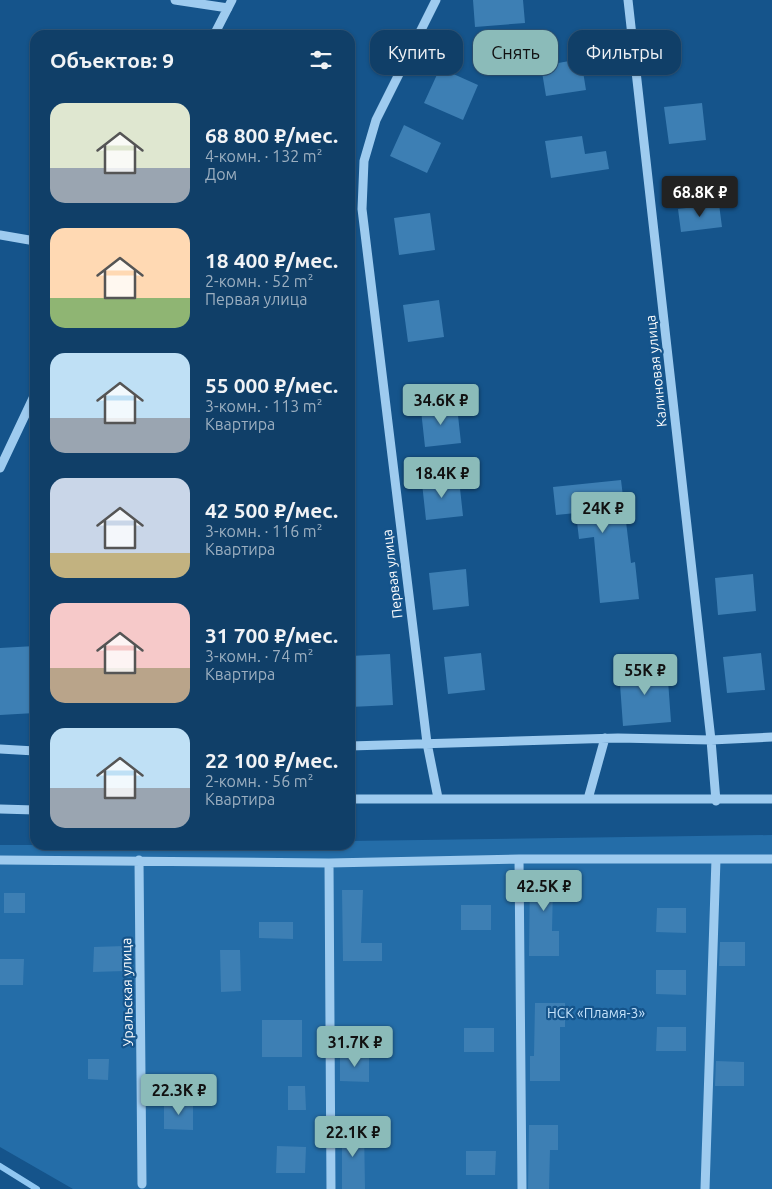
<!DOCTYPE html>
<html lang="ru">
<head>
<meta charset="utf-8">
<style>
  body { margin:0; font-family:Ubuntu,sans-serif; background:#19466e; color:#f1f3f6; height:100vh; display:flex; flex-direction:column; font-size:19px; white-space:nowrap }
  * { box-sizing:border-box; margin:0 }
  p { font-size:16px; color:#9cafc0 }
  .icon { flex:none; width:28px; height:28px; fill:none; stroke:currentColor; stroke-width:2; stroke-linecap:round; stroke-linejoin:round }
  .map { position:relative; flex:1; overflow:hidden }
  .side { position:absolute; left:30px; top:30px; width:325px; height:820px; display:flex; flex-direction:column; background:#103f68; border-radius:15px; box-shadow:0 1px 4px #0004,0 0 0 1px #30587c }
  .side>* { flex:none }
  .banner { position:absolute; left:370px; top:30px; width:326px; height:45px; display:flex; gap:10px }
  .price { position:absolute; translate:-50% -42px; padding:0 11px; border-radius:5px; background:#8bbbb9; color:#111; font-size:16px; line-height:32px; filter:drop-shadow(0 1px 2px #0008) }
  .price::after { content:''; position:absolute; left:50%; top:30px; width:15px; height:11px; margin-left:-8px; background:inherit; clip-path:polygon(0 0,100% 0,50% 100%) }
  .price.active { background:#222; color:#fff }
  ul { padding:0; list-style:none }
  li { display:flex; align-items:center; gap:15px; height:125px; padding:0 20px }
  li span { display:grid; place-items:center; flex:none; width:140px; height:100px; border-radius:15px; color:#555 }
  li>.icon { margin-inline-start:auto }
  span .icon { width:60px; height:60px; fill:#fffc; stroke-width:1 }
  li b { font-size:21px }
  h2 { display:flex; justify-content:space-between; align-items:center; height:60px; padding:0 20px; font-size:21px }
  .chip { padding:0 18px; border-radius:15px; background:#103f68; box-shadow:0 1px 4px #0004,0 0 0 1px #30587c; font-size:18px; line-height:45px }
  .chip.active { background:#8bbbb9; color:#111 }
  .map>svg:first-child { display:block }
  .green { fill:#246da8 }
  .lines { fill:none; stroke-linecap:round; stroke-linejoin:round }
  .stream { stroke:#90c7f2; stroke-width:6 }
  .building { fill:#3d7fb4 }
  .minor { stroke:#9ecbef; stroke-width:9 }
  .labels { text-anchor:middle; stroke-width:4.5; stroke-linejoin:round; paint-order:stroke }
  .street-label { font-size:14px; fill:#fff; stroke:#15548b }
  .park-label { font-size:14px; fill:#c4e2fb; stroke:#15548b }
</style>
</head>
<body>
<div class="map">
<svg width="772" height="1189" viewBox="0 0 772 1189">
  <rect width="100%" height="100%" fill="#15548b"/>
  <!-- green -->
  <path class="green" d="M772 835V1189H73L0 1147V845H350V841Z"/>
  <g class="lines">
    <!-- stream -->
    <path class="stream" d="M0 1166 37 1189"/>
  </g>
  <!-- building -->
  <path class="building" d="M473 0H523L525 23 475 27Z
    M581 59 586 90 546 96 541 66Z
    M440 68 478 85 463 120 424 103Z
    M702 103 706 140 669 144 664 107Z
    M404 125 441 143 427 173 390 156Z
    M582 136 585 154 606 151 609 169 551 178 545 141Z
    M719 204 722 227 681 232 678 209Z
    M430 213 435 250 399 255 394 218Z
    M439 300 444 337 408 342 403 305Z
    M457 406 461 443 425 447 421 410Z
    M459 479 463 516 426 520 422 483Z
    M621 480 631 563 635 562 639 599 600 603 594 537 579 539 576 513 556 515 553 487Z
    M466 569 469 606 433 610 429 573Z
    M753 574 756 611 718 615 715 578Z
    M35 646V713L0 715V648Z
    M481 653 485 690 448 694 444 657Z
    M761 653 765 690 727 693 723 657Z
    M390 654 393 705 350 707V656Z
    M667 666 671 722 623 726 619 670Z
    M530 870 570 871 569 887 553 886 552 931H559V956H529Z
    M342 890H363L361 943H382V961H343Z
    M4 893H25V913H4Z
    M461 905H491V930H461Z
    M657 908H686V933L656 932Z
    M259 922H293V939L259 938Z
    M720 942H745V966H719Z
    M124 946V971L93 972 94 947Z
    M220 950H240L241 991 221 992Z
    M0 959H24L23 985H0Z
    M656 970H686V995L656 994Z
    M535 1003H565V1027H560V1081H530V1056H534Z
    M262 1020H302V1057H262Z
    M657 1027H686V1051H656Z
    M464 1028H494V1052H464Z
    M340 1055H369V1082L340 1081Z
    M88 1059H109L108 1080 88 1079Z
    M716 1061 744 1062V1086H715Z
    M288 1086H305L306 1110H288Z
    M164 1103H193V1130L164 1129Z
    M529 1125H558V1150H550L549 1189H528Z
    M342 1126H364L365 1189H342Z
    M277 1146 306 1147 305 1173H276Z
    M466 1151H496L495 1175H466Z"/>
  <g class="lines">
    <!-- minor -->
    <path class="minor" d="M175 0 228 8
      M436 0 376 120 364 161 362 209 427 743 438 798
      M628 0 711 740 716 801
      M214 35 232 0
      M0 235 35 241
      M0 468 35 394
      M350 746 618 738 711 740 772 737
      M0 749 35 751
      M350 799H772
      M588 799 605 738
      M0 809 35 810
      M519 859 522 1189
      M0 860 329 863 519 859H772
      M139 860 142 1184
      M329 863 331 1189
      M705 1189 716 859"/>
  </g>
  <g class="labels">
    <!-- street labels -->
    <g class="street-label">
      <text transform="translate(656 371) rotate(-96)" y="5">Калиновая улица</text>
      <text transform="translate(392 574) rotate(-97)" y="5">Первая улица</text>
      <text transform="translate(127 992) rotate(-91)" y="5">Уральская улица</text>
    </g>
    <!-- park labels -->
    <g class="park-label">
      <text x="596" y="1018">НСК «Пламя-3»</text>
    </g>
  </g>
</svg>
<b class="price active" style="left:700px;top:218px">68.8K ₽</b>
<b class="price" style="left:441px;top:426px">34.6K ₽</b>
<b class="price" style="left:442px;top:499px">18.4K ₽</b>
<b class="price" style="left:603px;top:534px">24K ₽</b>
<b class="price" style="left:645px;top:696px">55K ₽</b>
<b class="price" style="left:544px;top:912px">42.5K ₽</b>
<b class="price" style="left:355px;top:1068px">31.7K ₽</b>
<b class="price" style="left:179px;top:1116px">22.3K ₽</b>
<b class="price" style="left:353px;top:1158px">22.1K ₽</b>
<div class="banner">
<a class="chip">Купить</a>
<a class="chip active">Снять</a>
<a class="chip">Фильтры</a>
</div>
<section class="side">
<h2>Объектов: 9<svg class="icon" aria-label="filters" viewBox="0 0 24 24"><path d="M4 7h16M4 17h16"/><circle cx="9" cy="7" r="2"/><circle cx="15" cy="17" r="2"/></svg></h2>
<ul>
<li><span style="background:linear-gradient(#dfe7d0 65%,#9aa5b1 0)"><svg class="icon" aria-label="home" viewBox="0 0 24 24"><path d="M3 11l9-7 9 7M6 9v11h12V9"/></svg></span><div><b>68 800 ₽/мес.</b><p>4-комн. · 132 m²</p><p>Дом</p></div></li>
<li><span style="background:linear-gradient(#ffd9b3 70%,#8fb573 0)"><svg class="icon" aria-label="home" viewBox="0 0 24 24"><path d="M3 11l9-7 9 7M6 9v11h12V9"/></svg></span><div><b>18 400 ₽/мес.</b><p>2-комн. · 52 m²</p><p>Первая улица</p></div></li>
<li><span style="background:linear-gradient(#bfe0f5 65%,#9aa5b1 0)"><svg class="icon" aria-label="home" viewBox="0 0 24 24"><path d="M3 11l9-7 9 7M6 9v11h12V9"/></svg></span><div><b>55 000 ₽/мес.</b><p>3-комн. · 113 m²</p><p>Квартира</p></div></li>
<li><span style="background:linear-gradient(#c9d6e8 75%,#c2b280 0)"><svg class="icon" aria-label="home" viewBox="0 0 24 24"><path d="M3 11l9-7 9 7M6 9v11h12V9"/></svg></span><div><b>42 500 ₽/мес.</b><p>3-комн. · 116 m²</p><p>Квартира</p></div></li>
<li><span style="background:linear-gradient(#f6c9c9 65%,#b9a48a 0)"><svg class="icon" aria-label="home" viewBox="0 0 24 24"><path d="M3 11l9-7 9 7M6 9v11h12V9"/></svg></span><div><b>31 700 ₽/мес.</b><p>3-комн. · 74 m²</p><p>Квартира</p></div></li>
<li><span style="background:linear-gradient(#bfe0f5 60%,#9aa5b1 0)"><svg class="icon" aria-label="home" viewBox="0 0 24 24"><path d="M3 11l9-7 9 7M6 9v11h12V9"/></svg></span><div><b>22 100 ₽/мес.</b><p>2-комн. · 56 m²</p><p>Квартира</p></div></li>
</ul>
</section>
</div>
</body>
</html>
